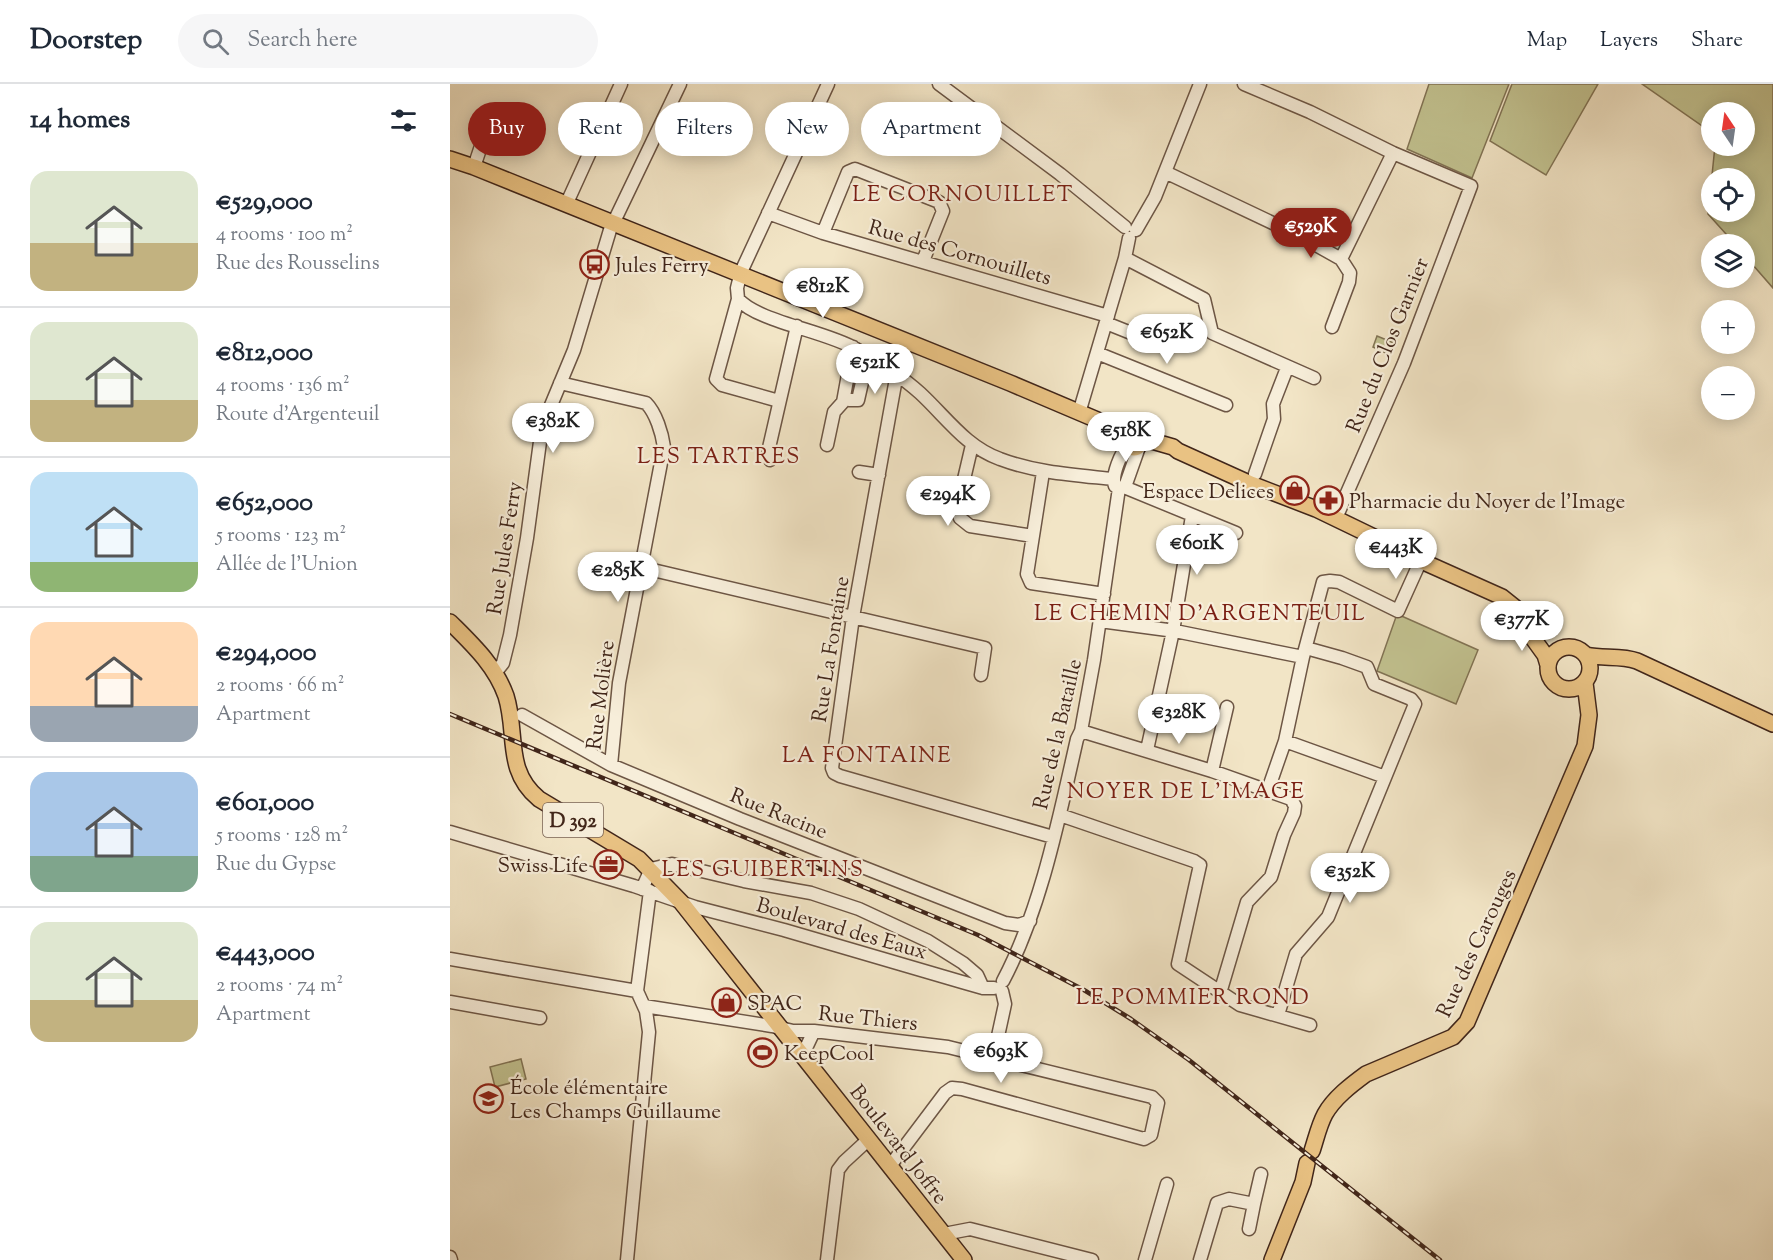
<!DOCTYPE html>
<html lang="en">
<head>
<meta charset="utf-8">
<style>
  body { margin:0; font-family:"Sorts Mill Goudy",serif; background:#f6f6f7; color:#1f2937; height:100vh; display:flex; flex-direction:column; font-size:22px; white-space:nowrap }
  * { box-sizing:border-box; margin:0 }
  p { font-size:20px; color:#747a83 }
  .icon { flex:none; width:33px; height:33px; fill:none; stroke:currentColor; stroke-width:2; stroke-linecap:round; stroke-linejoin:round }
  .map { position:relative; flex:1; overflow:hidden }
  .drawer { display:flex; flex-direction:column; background:#fff; width:450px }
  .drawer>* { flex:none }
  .top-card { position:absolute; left:18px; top:18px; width:570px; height:54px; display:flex; gap:12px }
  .needle { width:39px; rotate:347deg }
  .buttons { position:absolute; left:1251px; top:18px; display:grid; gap:12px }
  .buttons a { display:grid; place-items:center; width:54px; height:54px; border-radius:50%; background:#fff; box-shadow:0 3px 15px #0003; font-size:30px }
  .price { position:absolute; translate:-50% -51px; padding:0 14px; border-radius:21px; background:#fff; color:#222; font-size:20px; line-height:39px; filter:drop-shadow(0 2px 3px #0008) }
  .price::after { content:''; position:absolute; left:50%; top:36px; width:18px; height:14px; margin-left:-9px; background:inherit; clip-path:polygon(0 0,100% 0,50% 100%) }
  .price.current { background:#8f2418; color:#fff }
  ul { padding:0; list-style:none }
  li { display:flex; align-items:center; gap:18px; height:150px; padding:0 30px }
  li+li { border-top:2px solid #e0e1e3 }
  li span { display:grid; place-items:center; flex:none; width:168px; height:120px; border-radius:18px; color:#555 }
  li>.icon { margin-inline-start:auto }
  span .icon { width:72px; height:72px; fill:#fffc; stroke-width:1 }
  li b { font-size:26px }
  h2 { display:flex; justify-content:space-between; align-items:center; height:72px; padding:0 30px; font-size:26px }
  .pill { padding:0 21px; border-radius:27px; background:#fff; box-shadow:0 3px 15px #0003; font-size:21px; line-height:54px }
  .pill.current { background:#8f2418; color:#fff }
  header { display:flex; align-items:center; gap:36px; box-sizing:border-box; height:84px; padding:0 30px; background:#fff; border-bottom:2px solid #e0e1e3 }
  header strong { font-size:28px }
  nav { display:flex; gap:33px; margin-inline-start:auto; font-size:21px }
  .search { width:420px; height:54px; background:#f6f6f7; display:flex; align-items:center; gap:15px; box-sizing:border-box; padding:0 21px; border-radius:33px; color:#747a83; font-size:22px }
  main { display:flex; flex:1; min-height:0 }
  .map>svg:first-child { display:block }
  .green { fill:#c2c290; stroke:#827455; stroke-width:1.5; fill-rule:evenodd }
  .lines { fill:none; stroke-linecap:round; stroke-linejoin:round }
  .minor-casing { stroke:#6d5645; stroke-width:15 }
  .major-casing { stroke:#41261a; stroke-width:18 }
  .minor { stroke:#f7eeda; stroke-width:12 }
  .major { stroke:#e9c283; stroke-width:15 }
  .rail-casing { stroke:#41261a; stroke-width:4.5 }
  .rail { stroke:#f7eeda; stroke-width:2; stroke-dasharray:7; stroke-linecap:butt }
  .labels { text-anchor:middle; stroke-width:4.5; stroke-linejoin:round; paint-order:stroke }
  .shield { fill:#f7eeda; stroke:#786254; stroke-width:1.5 }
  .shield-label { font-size:20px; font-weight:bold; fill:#41261a }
  .street-label { font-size:21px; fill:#41261a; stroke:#f7eeda }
  .poi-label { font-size:21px; fill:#41261a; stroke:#f7eeda; text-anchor:start }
  .neighbourhood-label { font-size:22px; letter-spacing:1.5px; fill:#7a1f14; stroke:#f7eeda }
</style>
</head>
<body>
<header>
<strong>Doorstep</strong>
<div class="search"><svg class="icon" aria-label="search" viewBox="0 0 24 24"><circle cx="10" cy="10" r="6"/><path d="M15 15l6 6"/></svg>Search here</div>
<nav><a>Map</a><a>Layers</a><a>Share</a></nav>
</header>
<main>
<section class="drawer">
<h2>14 homes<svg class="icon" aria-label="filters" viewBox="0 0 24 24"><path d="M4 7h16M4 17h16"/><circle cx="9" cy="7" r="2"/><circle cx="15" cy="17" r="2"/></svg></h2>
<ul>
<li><span style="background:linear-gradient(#dfe7d0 60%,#c2b280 0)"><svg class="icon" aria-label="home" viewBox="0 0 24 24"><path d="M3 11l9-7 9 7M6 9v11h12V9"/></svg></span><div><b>€529,000</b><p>4 rooms · 100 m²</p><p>Rue des Rousselins</p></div></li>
<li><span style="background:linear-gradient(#dfe7d0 65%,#c2b280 0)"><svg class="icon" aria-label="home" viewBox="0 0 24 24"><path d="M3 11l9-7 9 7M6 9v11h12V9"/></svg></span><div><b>€812,000</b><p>4 rooms · 136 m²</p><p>Route d'Argenteuil</p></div></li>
<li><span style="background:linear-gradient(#bfe0f5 75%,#8fb573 0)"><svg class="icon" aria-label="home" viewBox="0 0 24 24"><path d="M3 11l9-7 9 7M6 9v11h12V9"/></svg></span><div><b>€652,000</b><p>5 rooms · 123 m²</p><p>Allée de l'Union</p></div></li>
<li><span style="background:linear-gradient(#ffd9b3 70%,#9aa5b1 0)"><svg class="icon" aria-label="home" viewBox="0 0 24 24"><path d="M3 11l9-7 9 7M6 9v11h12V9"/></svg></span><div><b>€294,000</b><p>2 rooms · 66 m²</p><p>Apartment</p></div></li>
<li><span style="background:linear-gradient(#a9c7e8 70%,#7fa58c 0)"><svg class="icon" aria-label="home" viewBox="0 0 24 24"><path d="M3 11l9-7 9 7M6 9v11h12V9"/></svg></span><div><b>€601,000</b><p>5 rooms · 128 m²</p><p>Rue du Gypse</p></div></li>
<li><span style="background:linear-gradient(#dfe7d0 65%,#c2b280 0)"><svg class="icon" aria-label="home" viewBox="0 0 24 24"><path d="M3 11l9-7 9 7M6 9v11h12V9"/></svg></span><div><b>€443,000</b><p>2 rooms · 74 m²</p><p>Apartment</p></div></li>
</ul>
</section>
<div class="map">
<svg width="1323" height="1176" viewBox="0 0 1323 1176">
  <rect width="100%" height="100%" fill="#f2e5c6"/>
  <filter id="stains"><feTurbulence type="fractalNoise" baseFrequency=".00333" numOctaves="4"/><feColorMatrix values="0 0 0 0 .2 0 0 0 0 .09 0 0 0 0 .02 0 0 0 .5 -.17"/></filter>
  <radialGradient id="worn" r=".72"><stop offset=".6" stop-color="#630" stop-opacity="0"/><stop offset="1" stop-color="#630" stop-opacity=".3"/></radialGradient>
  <!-- green -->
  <path class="green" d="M979 0H1059L1022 94 957 65Z
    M1062 0H1148L1096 91 1040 57Z
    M1192 0H1323V204L1295 172 1294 160H1285L1258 130 1265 62H1294V28H1262L1261 48ZM1294 94V128H1262V94Z
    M927 252 944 259 940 271 923 263Z
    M947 530 1028 566 1006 620 927 587Z
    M71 975 76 995 45 1003 40 983Z"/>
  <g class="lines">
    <defs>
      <path id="minor" d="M378 0 291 188 287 204 288 215C308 238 376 247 406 265 429 278 450 291 470 309 496 333 516 363 550 375 587 389 625 391 663 395
        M489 0 610 90 675 143
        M794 0 860 28 943 69 1021 102 954 279 886 434
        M24 83 40 35
        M715 88 850 152 891 175 943 69
        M116 121 171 0
        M318 129 373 149 658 232
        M686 146 705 113 750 0
        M373 149 398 88 405 85 489 118 493 127 473 177
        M675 174 754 215 762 249 864 294
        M288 215 266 295 272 301 329 317
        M656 239 691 253
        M882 243 899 198 900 189 891 175
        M457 258 447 289 403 533 382 684 384 689 390 692 603 753
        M647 269 776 321
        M110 299 196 319C206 329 212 349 214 363L169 599 161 681
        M399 316H408L418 272
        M629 329 675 174 679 154
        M377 361 384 328 393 318 403 263
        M522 361 507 425 510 434 520 442 583 452
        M320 376 318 368 347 242
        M409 388 429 391
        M593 388 577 490 581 499 654 510
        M805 390 824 335 823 320 837 284
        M665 402C661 392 671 368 679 360
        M674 403 786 449
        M669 404 674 403 676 400 688 366 685 364
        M190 483 535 564 531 591
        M650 537 725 547 853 573
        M45 589 53 579 60 551 77 454 92 343 124 266 160 146 230 0
        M72 631 161 681 290 735 555 839 569 841 580 837
        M631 647 762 687 841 715 845 722 844 729 834 751 821 793 797 818 770 909
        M835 657 935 693
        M697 666 723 547 742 432
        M762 687 777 623
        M818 706 835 657 853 573 873 498 880 497 889 498 948 527 971 476
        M610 731 744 777 750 781 728 880 790 921 860 941
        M0 748 184 802 245 823 334 846 512 898 533 904H544
        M192 805 201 785 222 780 294 797 361 809 409 825 478 857 513 879 527 891 533 904
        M0 875 187 907
        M553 897C591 825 609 734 627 655L631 647 644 576 669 404
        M0 918 90 934
        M194 922 322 942 343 947H364L498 963 702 1013 708 1019 701 1051 694 1055 512 1005 502 1004 495 1009 440 1082
        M828 931 846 870 878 833 965 620 961 615 924 600 917 583 892 574 856 564
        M355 975 356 964 364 947
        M543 975 555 920 552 907
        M799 1145 804 1120
        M494 1150 520 1145 642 1176
        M0 1173 1 1176
        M177 1176 199 948 196 927 187 907 200 807
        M377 1176 388 1086 394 1078 419 1055
        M695 1176 717 1100
        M750 1176 767 1119 779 1115 804 1120 811 1090"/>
      <path id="major" d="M0 75 24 83 560 299 685 352
        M678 358a6 6 0 1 1 12 0a6 6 0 1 1-12 0Z
        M688 353 723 363 728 367 801 400 866 425 924 453 958 471 1052 513 1067 525 1082 553 1095 571 1098 581
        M0 538C22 560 45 581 56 612 68 650 54 686 89 715L189 775 231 818 514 1176
        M1098 584a21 21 0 1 1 42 0a21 21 0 1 1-42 0Z
        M1136 571C1153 575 1171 571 1187 577L1323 640
        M862 1067C866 1055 869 1041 875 1030 884 1014 901 1001 916 990L1003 953 1017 938 1135 662 1139 631 1135 599
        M822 1176 853 1098 857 1079"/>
    </defs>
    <!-- minor casing -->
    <use href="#minor" class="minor-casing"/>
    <!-- major casing -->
    <use href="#major" class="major-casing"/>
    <!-- minor -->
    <use href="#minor" class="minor"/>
    <!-- major -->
    <use href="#major" class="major"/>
    <defs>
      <path id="rail" d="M0 630 528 851 634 906 681 935 739 976 990 1176"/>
    </defs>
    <!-- rail casing -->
    <use href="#rail" class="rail-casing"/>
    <!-- rail -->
    <use href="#rail" class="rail"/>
  </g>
  <!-- icons -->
  <defs>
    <symbol id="bus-ring" viewBox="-11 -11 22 22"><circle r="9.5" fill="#f7eeda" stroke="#8f2418" stroke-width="1.5"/><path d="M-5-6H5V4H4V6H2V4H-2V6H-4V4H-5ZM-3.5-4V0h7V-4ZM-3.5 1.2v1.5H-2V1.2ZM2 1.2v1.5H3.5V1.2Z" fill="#8f2418"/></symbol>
    <symbol id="shop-ring" viewBox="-11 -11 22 22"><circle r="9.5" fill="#f7eeda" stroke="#8f2418" stroke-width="1.5"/><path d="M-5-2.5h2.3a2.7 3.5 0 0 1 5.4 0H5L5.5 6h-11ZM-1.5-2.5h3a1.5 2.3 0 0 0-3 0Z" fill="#8f2418"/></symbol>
    <symbol id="pharmacy-ring" viewBox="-11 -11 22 22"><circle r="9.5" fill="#f7eeda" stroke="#8f2418" stroke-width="1.5"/><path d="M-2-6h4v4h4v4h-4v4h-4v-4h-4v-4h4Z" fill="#8f2418"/></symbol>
    <symbol id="office-ring" viewBox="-11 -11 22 22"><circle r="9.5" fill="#f7eeda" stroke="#8f2418" stroke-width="1.5"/><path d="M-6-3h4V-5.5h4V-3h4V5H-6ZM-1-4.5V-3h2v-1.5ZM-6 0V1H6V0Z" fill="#8f2418"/></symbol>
    <symbol id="stadium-ring" viewBox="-11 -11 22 22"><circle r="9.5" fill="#f7eeda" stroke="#8f2418" stroke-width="1.5"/><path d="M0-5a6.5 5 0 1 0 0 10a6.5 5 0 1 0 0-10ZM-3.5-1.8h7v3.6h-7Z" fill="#8f2418"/></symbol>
    <symbol id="school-ring" viewBox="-11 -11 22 22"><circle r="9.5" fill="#f7eeda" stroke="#8f2418" stroke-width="1.5"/><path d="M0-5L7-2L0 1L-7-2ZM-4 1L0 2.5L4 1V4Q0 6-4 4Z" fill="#8f2418"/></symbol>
  </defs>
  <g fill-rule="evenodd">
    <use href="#bus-ring" x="128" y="164" width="33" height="33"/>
    <use href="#shop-ring" x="828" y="390" width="33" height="33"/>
    <use href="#pharmacy-ring" x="862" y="400" width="33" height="33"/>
    <use href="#office-ring" x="142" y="764" width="33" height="33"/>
    <use href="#shop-ring" x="260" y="902" width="33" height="33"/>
    <use href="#stadium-ring" x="296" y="952" width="33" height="33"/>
    <use href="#school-ring" x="22" y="998" width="33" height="33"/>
  </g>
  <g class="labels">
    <!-- shield labels -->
    <rect class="shield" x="93" y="719" width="60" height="34" rx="4.5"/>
    <g class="shield-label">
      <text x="123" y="743">D 392</text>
    </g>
    <!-- street labels -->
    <g class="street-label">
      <text transform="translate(510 168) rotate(16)" y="7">Rue des Cornouillets</text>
      <text transform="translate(937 261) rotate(-68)" y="7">Rue du Clos Garnier</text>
      <text transform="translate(54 464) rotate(-81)" y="7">Rue Jules Ferry</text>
      <text transform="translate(380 565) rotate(-81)" y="7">Rue La Fontaine</text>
      <text transform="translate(150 611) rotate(-83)" y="7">Rue Molière</text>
      <text transform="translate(607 650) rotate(-77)" y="7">Rue de la Bataille</text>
      <text transform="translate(329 729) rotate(22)" y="7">Rue Racine</text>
      <text transform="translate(392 844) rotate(16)" y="7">Boulevard des Eaux</text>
      <text transform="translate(1026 859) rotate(-65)" y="7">Rue des Carouges</text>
      <text transform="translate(418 934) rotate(6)" y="7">Rue Thiers</text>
      <text transform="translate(449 1060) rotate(52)" y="7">Boulevard Joffre</text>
    </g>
    <!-- poi labels -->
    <g class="poi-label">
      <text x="165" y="188">Jules Ferry</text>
      <text x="824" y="414" text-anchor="end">Espace Delices</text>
      <text x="899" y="424">Pharmacie du Noyer de l'Image</text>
      <text x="138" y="788" text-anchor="end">Swiss Life</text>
      <text x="297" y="926">SPAC</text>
      <text x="334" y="976">KeepCool</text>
      <text x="60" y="1010">École élémentaire<tspan x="60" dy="24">Les Champs Guillaume</tspan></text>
    </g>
    <!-- neighbourhood labels -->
    <g class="neighbourhood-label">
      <text x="513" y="117">LE CORNOUILLET</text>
      <text x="269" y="379">LES TARTRES</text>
      <text x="750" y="536">LE CHEMIN D'ARGENTEUIL</text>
      <text x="417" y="678">LA FONTAINE</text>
      <text x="736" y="714">NOYER DE L'IMAGE</text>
      <text x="313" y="792">LES GUIBERTINS</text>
      <text x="743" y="920">LE POMMIER ROND</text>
    </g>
  </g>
  <rect width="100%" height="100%" filter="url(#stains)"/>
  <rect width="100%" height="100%" fill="url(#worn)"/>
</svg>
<div class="buttons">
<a><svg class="needle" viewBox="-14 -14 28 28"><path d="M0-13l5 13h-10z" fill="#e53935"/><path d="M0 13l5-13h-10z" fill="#747a83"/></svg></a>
<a><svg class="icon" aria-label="locate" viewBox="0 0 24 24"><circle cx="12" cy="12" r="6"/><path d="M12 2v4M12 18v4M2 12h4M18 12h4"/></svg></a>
<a><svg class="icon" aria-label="layers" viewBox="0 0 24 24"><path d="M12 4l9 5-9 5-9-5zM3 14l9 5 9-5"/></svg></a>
<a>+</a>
<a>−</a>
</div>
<b class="price current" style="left:861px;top:175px">€529K</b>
<b class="price" style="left:373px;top:235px">€812K</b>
<b class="price" style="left:717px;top:281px">€652K</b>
<b class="price" style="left:425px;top:311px">€521K</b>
<b class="price" style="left:103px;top:370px">€382K</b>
<b class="price" style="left:676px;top:379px">€518K</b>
<b class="price" style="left:498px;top:443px">€294K</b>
<b class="price" style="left:747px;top:492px">€601K</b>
<b class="price" style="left:946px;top:496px">€443K</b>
<b class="price" style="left:168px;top:519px">€285K</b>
<b class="price" style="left:1072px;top:568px">€377K</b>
<b class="price" style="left:729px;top:661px">€328K</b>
<b class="price" style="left:900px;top:820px">€352K</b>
<b class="price" style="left:551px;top:1000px">€693K</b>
<div class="top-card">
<a class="pill current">Buy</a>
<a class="pill">Rent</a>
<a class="pill">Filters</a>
<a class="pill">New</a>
<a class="pill">Apartment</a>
</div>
</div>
</main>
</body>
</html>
